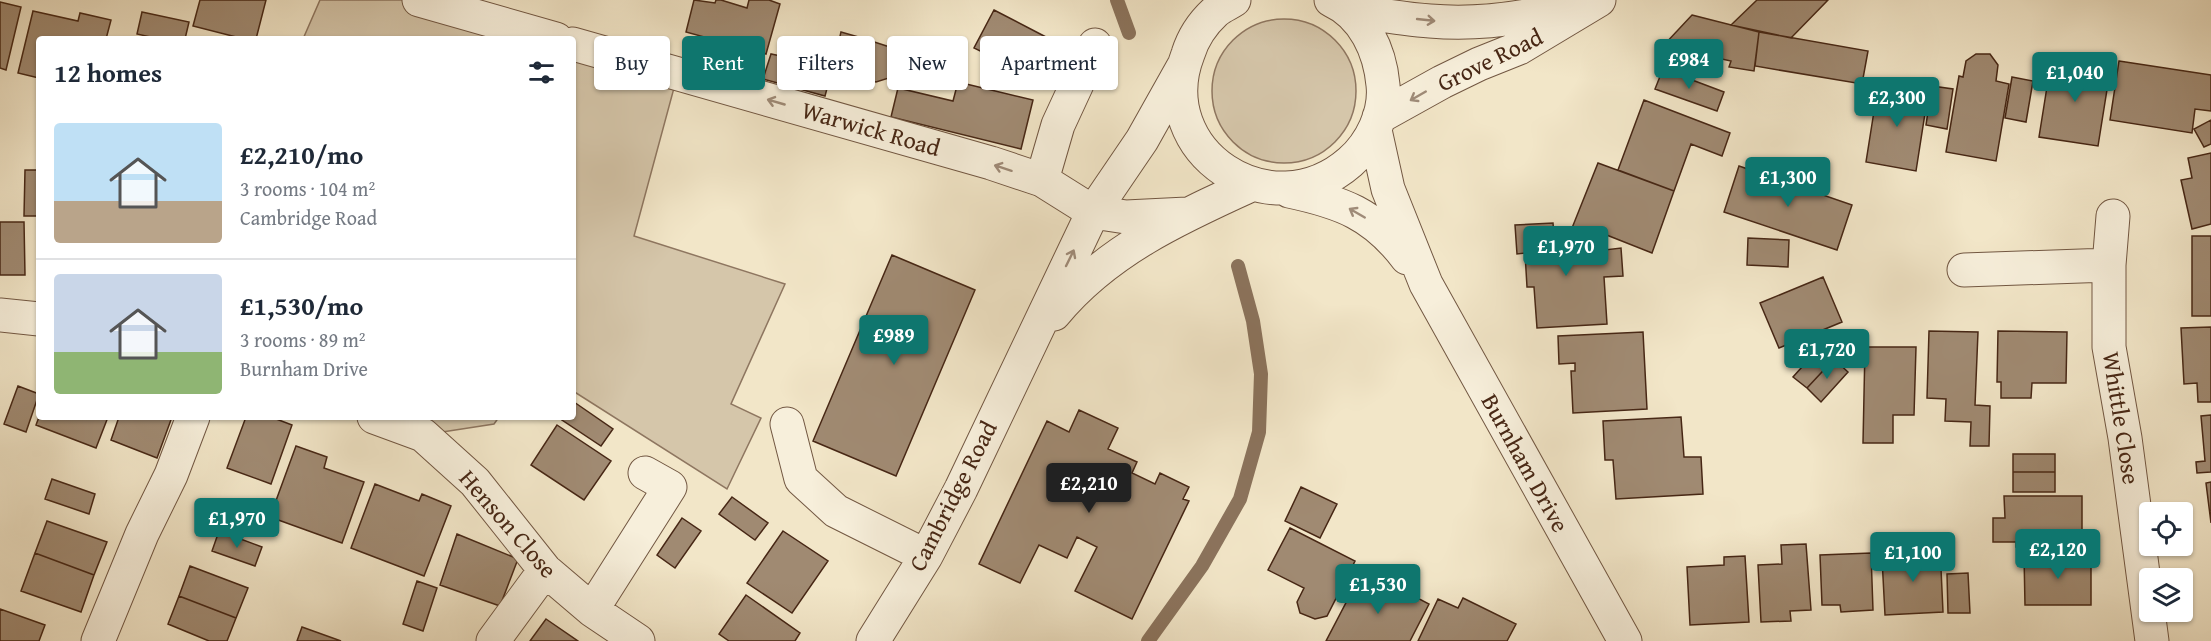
<!DOCTYPE html>
<html lang="en">
<head>
<meta charset="utf-8">
<style>
  body { margin:0; font-family:"Gentium Book Plus",serif; background:#f6f6f7; color:#1f2937; height:100vh; display:flex; flex-direction:column; font-size:22px; white-space:nowrap }
  * { box-sizing:border-box; margin:0 }
  p { font-size:20px; color:#747a83 }
  .icon { flex:none; width:33px; height:33px; fill:none; stroke:currentColor; stroke-width:2; stroke-linecap:round; stroke-linejoin:round }
  .map { position:relative; flex:1; overflow:hidden }
  .sheet { position:absolute; left:36px; top:36px; width:540px; height:384px; display:flex; flex-direction:column; background:#fff; border-radius:6px; box-shadow:0 2px 4px #0004 }
  .sheet>* { flex:none }
  .top-card { position:absolute; left:594px; top:36px; width:570px; height:54px; display:flex; gap:12px }
  .fabs { position:absolute; left:2139px; top:502px; display:grid; gap:12px }
  .fabs a { display:grid; place-items:center; width:54px; height:54px; border-radius:6px; background:#fff; box-shadow:0 2px 4px #0004; font-size:30px }
  .price { position:absolute; translate:-50% -51px; padding:0 14px; border-radius:6px; background:#0f766e; color:#fff; font-size:20px; line-height:39px; filter:drop-shadow(0 2px 3px #0008) }
  .price::after { content:''; position:absolute; left:50%; top:36px; width:18px; height:14px; margin-left:-9px; background:inherit; clip-path:polygon(0 0,100% 0,50% 100%) }
  .price.on { background:#222; color:#fff }
  ul { padding:0; list-style:none }
  li { display:flex; align-items:center; gap:18px; height:150px; padding:0 18px }
  li+li { border-top:2px solid #e0e1e3 }
  li span { display:grid; place-items:center; flex:none; width:168px; height:120px; border-radius:6px; color:#555 }
  li>.icon { margin-inline-start:auto }
  span .icon { width:72px; height:72px; fill:#fffc; stroke-width:1 }
  li b { font-size:26px }
  h2 { display:flex; justify-content:space-between; align-items:center; height:72px; padding:0 18px; font-size:26px }
  .chip { padding:0 21px; border-radius:6px; background:#fff; box-shadow:0 2px 4px #0004; font-size:21px; line-height:54px }
  .chip.on { background:#0f766e; color:#fff }
  .map>svg:first-child { display:block }
  .green { fill:#d5c6aa; stroke:#8e7660; stroke-width:1.5 }
  .lines { fill:none; stroke-linecap:round; stroke-linejoin:round }
  .stream { stroke:#8b735c; stroke-width:14 }
  .building { fill:#a08a72; stroke:#472715; stroke-width:1.5 }
  .minor-casing { stroke:#725742; stroke-width:35 }
  .minor { stroke:#f7efdb; stroke-width:33 }
  .oneway { stroke:#9f8b78 }
  .labels { text-anchor:middle; stroke-width:5; stroke-linejoin:round; paint-order:stroke }
  .street-label { font-size:24px; fill:#472715; stroke:#f7efdb }
</style>
</head>
<body>
<div class="map">
<svg width="2211" height="641" viewBox="0 0 2211 641">
  <rect width="100%" height="100%" fill="#f2e6c8"/>
  <filter id="stains"><feTurbulence type="fractalNoise" baseFrequency=".00333" numOctaves="4"/><feColorMatrix values="0 0 0 0 .2 0 0 0 0 .09 0 0 0 0 .02 0 0 0 .5 -.17"/></filter>
  <radialGradient id="worn" r=".72"><stop offset=".6" stop-color="#630" stop-opacity="0"/><stop offset="1" stop-color="#630" stop-opacity=".3"/></radialGradient>
  <!-- green -->
  <path class="green" d="M320 0H419L556 39H303Z
    M1212 91a72 72 0 1 1 144 0a72 72 0 1 1-144 0Z
    M573 44 674 88 634 236 785 284 731 404 761 418 727 489 573 391Z
    M374 417H499L494 424 423 435Z"/>
  <g class="lines">
    <!-- stream -->
    <path class="stream" d="M1117 0 1129 33
      M1148 641 1202 566 1240 499 1259 432 1261 374 1253 321 1238 266"/>
  </g>
  <!-- building -->
  <path class="building" d="M200 0H266L256 39H244L193 26Z
    M694 0 715 3 716 0H721L747 8 749 0H769L780 4 766 54 686 32Z
    M1757 0H1828L1791 38 1731 25Z
    M0 2 21 7 6 70 0 68Z
    M994 10 1046 37 1041 81 974 48Z
    M33 11 78 21 80 13 111 20 106 39H39V78L18 73Z
    M142 12 189 22 185 39H159L137 34Z
    M1692 15 1759 32 1754 71 1729 67 1731 61 1663 46Z
    M841 32 862 38 851 75 832 70Z
    M1759 32 1868 51 1862 84 1755 66Z
    M862 38 899 50 889 78 876 82 851 75Z
    M788 49 834 62 825 96 763 79 771 54 785 57Z
    M1976 54H1990L1998 65 1996 81 2009 84 1996 161 1946 152 1959 76 1963 77 1966 61Z
    M2071 58 2105 64 2103 76 2109 77 2098 146 2039 137 2050 68 2069 71Z
    M2119 61 2211 75V111L2195 109 2192 133 2110 120Z
    M1663 69 1724 92 1717 111 1655 89Z
    M2012 77 2033 81 2026 122 2005 118Z
    M958 82 1033 100 1021 149 891 117 898 88 953 101Z
    M1878 86 1928 94 1916 171 1866 162Z
    M1932 86 1953 89 1947 129 1926 125Z
    M1644 100 1730 133 1722 156 1691 144 1674 191 1618 170Z
    M2211 120V144L2204 147 2194 129Z
    M2211 153V224L2192 229 2181 180 2192 178 2188 158Z
    M1598 163 1674 191 1652 253 1599 232 1596 237 1572 228Z
    M1739 166 1852 205 1837 250 1724 212Z
    M25 170H39V216H24Z
    M0 222H24L25 275H0Z
    M1553 223 1555 248 1605 244V250L1621 248 1623 276 1604 277 1607 324 1537 328 1534 287H1527L1525 253 1517 254 1515 225Z
    M2192 236H2211V316H2192Z
    M1748 238 1789 240 1788 267 1747 265Z
    M892 255 975 290 896 476 813 441Z
    M1823 277 1842 322 1779 348 1760 303Z
    M2211 327V402H2198L2197 383 2184 384 2181 328Z
    M1929 331 1978 332 1975 405 1990 406 1989 446H1970L1971 422 1945 421 1946 399 1927 398Z
    M1998 331 2067 332 2066 383H2032L2031 398H2001V382H1997Z
    M1643 332 1647 409 1573 413 1571 371H1575V363L1559 364 1558 336Z
    M1820 347 1834 359 1807 388 1793 377Z
    M1865 347H1916L1914 415H1893V443H1863Z
    M1834 359 1848 372 1821 402 1807 388Z
    M18 386 39 394 26 432 4 424Z
    M574 402 613 429 601 446 562 420 564 417H573Z
    M1079 410 1118 428 1108 449 1137 462 1132 473 1155 484 1160 473 1189 487 1183 499 1189 501 1132 619 1075 591 1097 547 1077 537 1067 558 1039 545 1020 583 979 564 1047 421 1069 432Z
    M2211 415V472L2197 473 2196 462 2205 461 2201 416Z
    M39 417H108L96 448 36 425Z
    M119 417H172L157 458 111 440Z
    M246 417H271L292 425 271 484 227 468Z
    M1681 417 1684 457H1701L1703 494 1616 499 1613 460H1605L1603 421Z
    M557 425 611 461 584 500 531 465Z
    M296 446 327 457 324 468 364 482 342 543 270 517Z
    M2013 454H2055V472H2013Z
    M2013 472H2055V492H2013Z
    M52 479 95 494 89 514 45 499Z
    M2211 482V523L2206 483Z
    M375 484 419 501 422 494 451 506 424 576 351 548Z
    M1301 487 1337 504 1320 538 1285 521Z
    M2004 496H2082V547H2016V542H1993V518H2005Z
    M732 497 768 523 755 540 719 514Z
    M682 518 701 531 675 568 657 555Z
    M47 521 107 542 94 575 35 553Z
    M1290 528 1355 561 1327 616 1315 619 1300 613 1297 602 1304 588 1268 570Z
    M219 531 262 547 255 566 212 551Z
    M783 531 828 561 792 613 747 583Z
    M457 534 518 559 500 606 440 585Z
    M1806 544 1811 610 1790 611 1791 621 1761 622 1758 565 1782 564 1781 545Z
    M1920 547H1940L1943 612 1885 615 1882 558 1921 556Z
    M35 553 94 575 81 612 21 591Z
    M1871 553 1873 610 1841 612 1840 605H1822L1820 555Z
    M2091 554V605H2025L2024 555Z
    M1745 556 1749 622 1690 625 1687 567 1724 565V557Z
    M190 566 248 588 236 618 179 596Z
    M1968 573 1970 613H1948L1947 574Z
    M1361 574 1406 596 1408 593 1429 604 1410 641H1326Z
    M417 581 437 588 423 631 403 624Z
    M746 595 800 633 795 641H729L719 634Z
    M179 596 236 618 227 641H209L168 624Z
    M1463 598 1516 624 1507 641H1418L1438 599 1458 608Z
    M0 609 45 625 39 641H0Z
    M546 619 578 641H530Z
    M302 627 341 641H297Z"/>
  <g class="lines">
    <defs>
      <path id="minor" d="M419 0 556 39
        M1234 0C1228 4 1220 7 1215 12 1202 24 1193 38 1188 54 1150 152 1271 231 1350 162 1371 144 1386 113 1383 85 1380 51 1364 15 1331 0
        M1347 10C1375 14 1402 19 1430 21 1478 25 1528 18 1574 5
        M573 44 991 163 1042 180 1093 212 1126 217 1187 214
        M1379 117 1442 82 1479 64 1519 48 1599 0
        M1375 130 1388 189 1426 284 1625 641
        M1042 180 1058 125 1095 45
        M1289 191C1341 202 1374 214 1407 258
        M2109 265 2113 216
        M1964 270 2109 265V347L2125 438 2152 641
        M1054 314C1106 251 1178 218 1251 185
        M0 315 39 319
        M374 417 423 435 475 482 545 570 592 610 638 641
        M787 424 801 479 836 511 926 556
        M592 610 670 487 645 473
        M98 641 142 534 171 475 193 417
        M493 641 545 570
        M873 641 926 556 961 489 1093 212 1142 140 1183 67"/>
    </defs>
    <!-- minor casing -->
    <use href="#minor" class="minor-casing"/>
    <!-- minor -->
    <use href="#minor" class="minor"/>
  </g>
  <!-- one-way arrows -->
  <defs><path id="oneway-shaft" d="M-6 0H5M1.5-3L5.5 0L1.5 3" fill="none" stroke-width="1.6" stroke-linecap="round" stroke-linejoin="round" transform="scale(1.5)"/></defs>
  <g class="oneway">
    <use href="#oneway-shaft" transform="translate(1426 20) rotate(6)"/>
    <use href="#oneway-shaft" transform="translate(1418 96) rotate(150)"/>
    <use href="#oneway-shaft" transform="translate(776 102) rotate(-164)"/>
    <use href="#oneway-shaft" transform="translate(1003 168) rotate(-162)"/>
    <use href="#oneway-shaft" transform="translate(1357 213) rotate(-150)"/>
    <use href="#oneway-shaft" transform="translate(1070 258) rotate(-64)"/>
  </g>
  <g class="labels">
    <!-- street labels -->
    <g class="street-label">
      <text transform="translate(1490 60) rotate(-26)" y="8">Grove Road</text>
      <text transform="translate(871 129) rotate(16)" y="8">Warwick Road</text>
      <text transform="translate(2121 418) rotate(81)" y="8">Whittle Close</text>
      <text transform="translate(1525 463) rotate(61)" y="8">Burnham Drive</text>
      <text transform="translate(953 496) rotate(-63)" y="8">Cambridge Road</text>
      <text transform="translate(508 524) rotate(49)" y="8">Henson Close</text>
    </g>
  </g>
  <rect width="100%" height="100%" filter="url(#stains)"/>
  <rect width="100%" height="100%" fill="url(#worn)"/>
</svg>
<div class="fabs">
<a><svg class="icon" aria-label="locate" viewBox="0 0 24 24"><circle cx="12" cy="12" r="6"/><path d="M12 2v4M12 18v4M2 12h4M18 12h4"/></svg></a>
<a><svg class="icon" aria-label="layers" viewBox="0 0 24 24"><path d="M12 4l9 5-9 5-9-5zM3 14l9 5 9-5"/></svg></a>
</div>
<b class="price" style="left:1689px;top:90px">£984</b>
<b class="price" style="left:2075px;top:103px">£1,040</b>
<b class="price" style="left:1897px;top:128px">£2,300</b>
<b class="price" style="left:1788px;top:208px">£1,300</b>
<b class="price" style="left:1566px;top:277px">£1,970</b>
<b class="price" style="left:894px;top:366px">£989</b>
<b class="price" style="left:1827px;top:380px">£1,720</b>
<b class="price on" style="left:1089px;top:514px">£2,210</b>
<b class="price" style="left:237px;top:549px">£1,970</b>
<b class="price" style="left:2058px;top:580px">£2,120</b>
<b class="price" style="left:1913px;top:583px">£1,100</b>
<b class="price" style="left:1378px;top:615px">£1,530</b>
<div class="top-card">
<a class="chip">Buy</a>
<a class="chip on">Rent</a>
<a class="chip">Filters</a>
<a class="chip">New</a>
<a class="chip">Apartment</a>
</div>
<section class="sheet">
<h2>12 homes<svg class="icon" aria-label="filters" viewBox="0 0 24 24"><path d="M4 7h16M4 17h16"/><circle cx="9" cy="7" r="2"/><circle cx="15" cy="17" r="2"/></svg></h2>
<ul>
<li><span style="background:linear-gradient(#bfe0f5 65%,#b9a48a 0)"><svg class="icon" aria-label="home" viewBox="0 0 24 24"><path d="M3 11l9-7 9 7M6 9v11h12V9"/></svg></span><div><b>£2,210/mo</b><p>3 rooms · 104 m²</p><p>Cambridge Road</p></div></li>
<li><span style="background:linear-gradient(#c9d6e8 65%,#8fb573 0)"><svg class="icon" aria-label="home" viewBox="0 0 24 24"><path d="M3 11l9-7 9 7M6 9v11h12V9"/></svg></span><div><b>£1,530/mo</b><p>3 rooms · 89 m²</p><p>Burnham Drive</p></div></li>
</ul>
</section>
</div>
</body>
</html>
